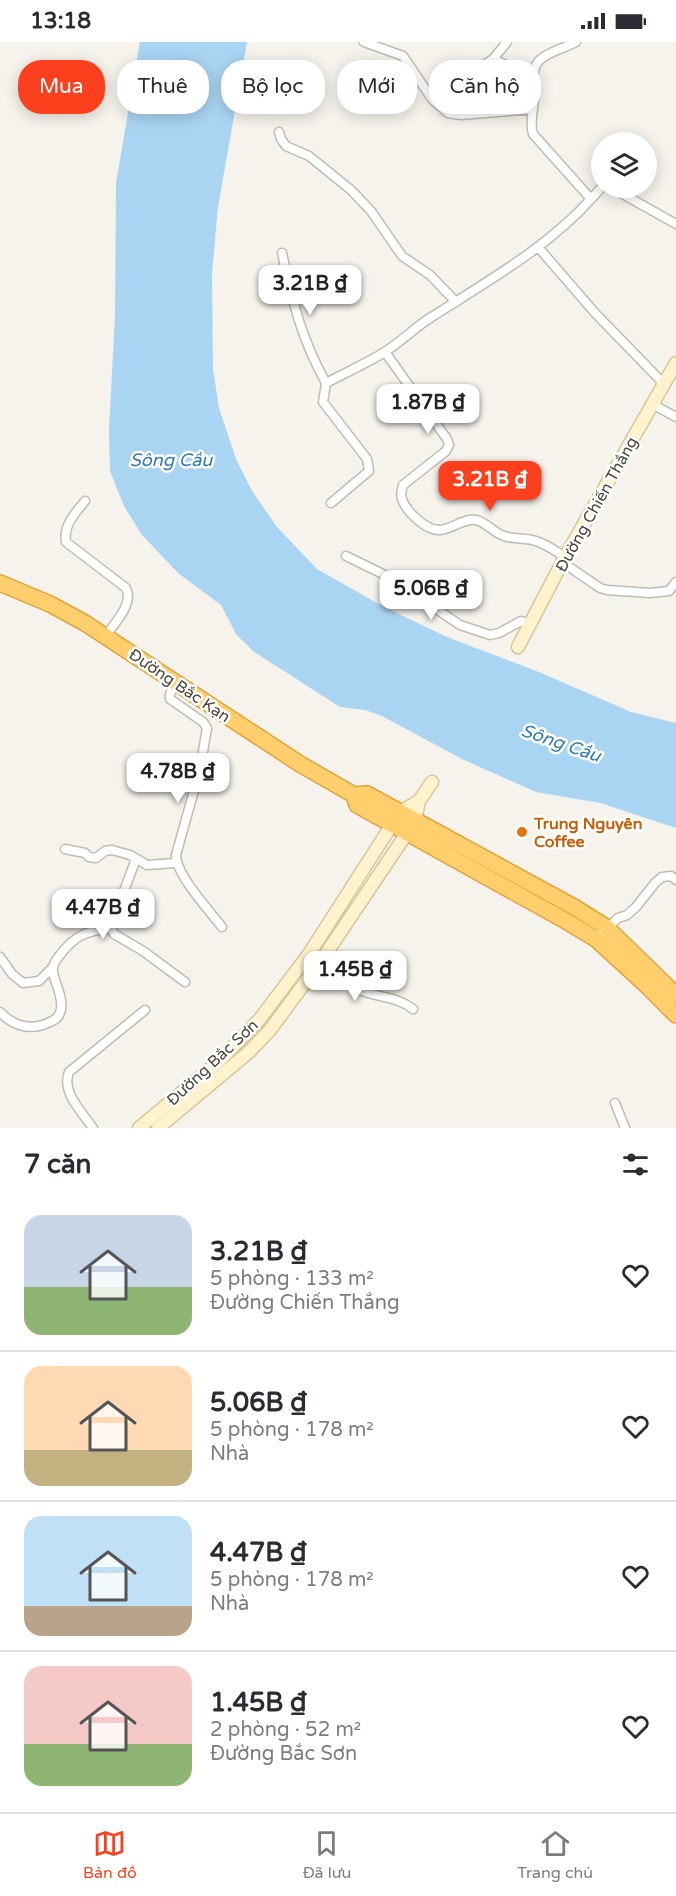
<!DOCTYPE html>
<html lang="vi">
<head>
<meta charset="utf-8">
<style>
  body { margin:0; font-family:"Varela Round",sans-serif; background:#f7f7f7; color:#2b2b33; height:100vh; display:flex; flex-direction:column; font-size:22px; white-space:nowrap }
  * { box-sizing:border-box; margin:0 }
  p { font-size:20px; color:#7c7c81 }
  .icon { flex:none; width:33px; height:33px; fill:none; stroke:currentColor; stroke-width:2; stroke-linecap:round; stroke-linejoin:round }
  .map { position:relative; height:1086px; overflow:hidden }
  .sheet { display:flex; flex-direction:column; background:#fff; flex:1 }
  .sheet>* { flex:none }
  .hud { position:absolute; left:18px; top:18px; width:640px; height:54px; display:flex; gap:12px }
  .fabs { position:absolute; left:591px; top:90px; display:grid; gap:12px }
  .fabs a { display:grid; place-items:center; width:66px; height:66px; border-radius:50%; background:#fff; box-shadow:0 3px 15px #0003; font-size:30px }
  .price { position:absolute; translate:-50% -51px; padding:0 14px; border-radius:12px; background:#fff; color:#222; font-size:20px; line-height:39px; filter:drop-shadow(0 2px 3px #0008) }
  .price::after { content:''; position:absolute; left:50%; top:36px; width:18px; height:14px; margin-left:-9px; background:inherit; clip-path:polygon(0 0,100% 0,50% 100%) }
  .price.on { background:#fc3f1d; color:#fff }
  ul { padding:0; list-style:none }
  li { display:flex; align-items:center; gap:18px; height:150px; padding:0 24px }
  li+li { border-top:2px solid #e1e1e2 }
  li span { display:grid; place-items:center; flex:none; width:168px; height:120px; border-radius:18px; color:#555 }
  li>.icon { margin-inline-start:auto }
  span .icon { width:72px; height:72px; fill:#fffc; stroke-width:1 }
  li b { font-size:26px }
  h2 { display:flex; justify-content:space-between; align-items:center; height:72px; padding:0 24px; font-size:26px }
  .tag { padding:0 21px; border-radius:24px; background:#fff; box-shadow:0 3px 15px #0003; font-size:21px; line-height:54px }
  .tag.on { background:#fc3f1d; color:#fff }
  .status { display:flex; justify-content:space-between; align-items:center; height:42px; padding:0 30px; background:#fff; direction:ltr }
  .status svg { height:16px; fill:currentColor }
  .menu { display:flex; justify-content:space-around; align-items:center; height:84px; border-top:2px solid #e1e1e2; background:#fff; font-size:16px; color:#7c7c81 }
  .menu a { display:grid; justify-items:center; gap:3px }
  .menu .on { color:#fc3f1d }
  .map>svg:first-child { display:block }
  .water { fill:#a9d4f2 }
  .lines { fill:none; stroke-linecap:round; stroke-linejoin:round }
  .street-casing { stroke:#c2bbae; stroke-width:11 }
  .secondary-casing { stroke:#d6c79b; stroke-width:15 }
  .highway-casing { stroke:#e0a43c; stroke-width:18 }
  .street { stroke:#fff; stroke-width:8 }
  .secondary { stroke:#fff3cd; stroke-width:12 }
  .highway { stroke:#ffcf6e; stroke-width:15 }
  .food-dot { fill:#e8710a; stroke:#fff; stroke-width:2 }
  .labels { text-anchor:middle; stroke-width:5; stroke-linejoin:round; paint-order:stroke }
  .street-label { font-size:16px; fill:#4b4439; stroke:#fff }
  .food-label { font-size:16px; font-weight:bold; fill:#c56008; stroke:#fff; text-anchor:start }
  .water-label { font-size:18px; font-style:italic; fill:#2e7ab2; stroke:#fff }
</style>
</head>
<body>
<div class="status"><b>13:18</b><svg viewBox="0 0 49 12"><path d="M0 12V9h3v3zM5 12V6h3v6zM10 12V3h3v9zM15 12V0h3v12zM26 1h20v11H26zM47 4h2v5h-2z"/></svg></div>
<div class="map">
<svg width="676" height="1086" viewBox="0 0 676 1086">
  <rect width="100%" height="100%" fill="#f6f3ec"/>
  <!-- water -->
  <path class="water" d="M140 0H247L218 165 212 231 213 327 219 366 236 417 252 449 277 485 317 527 384 565 447 595 539 630 631 670 676 681V786L600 761 536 750 462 717 382 674 365 668 340 665 253 609 236 592 221 563 178 531 142 493 124 464 110 429 109 388 115 273 116 141Z"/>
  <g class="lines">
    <defs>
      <path id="street" d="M364 0 403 14 432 57 448 71 461 73 533 67
        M576 0C565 6 550 9 541 17 530 25 535 42 534 54 534 67 529 79 533 92L591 157 602 145
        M493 17 534 36
        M432 57 493 17 507 0
        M279 90 281 97 286 104 309 114 351 148 371 169 402 214 430 233 456 260
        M612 146 676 182
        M538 205 595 271 664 342
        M282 211C293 261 301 296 326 341
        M385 310 447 397 449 403 446 409 403 443C402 448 400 452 402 457 406 469 426 489 440 488 452 487 464 476 476 478 486 480 494 491 504 494 513 497 522 496 532 498 544 500 555 509 565 515
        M652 362 676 375
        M85 459C75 471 63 484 66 500L126 546C134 562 115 580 106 594
        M331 461 369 429 367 417 323 360 326 341C345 331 365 322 383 311 400 301 414 286 430 276 486 240 547 206 591 157
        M346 514 389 535 460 583 490 593 499 591 521 579 530 582
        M562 520 600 546 607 548 650 551 669 549 676 540
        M176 640 170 652V657L203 680 207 686 200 727 176 813C176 833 209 868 222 885
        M65 807 85 811 89 815 96 816 105 809 112 808 130 813 147 823 176 821
        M136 817 113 878 111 886 114 892 143 909 185 940
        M596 897 618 876 627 873 636 865 655 841 662 835 671 834 676 838
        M0 915 12 932 23 941 39 939 53 925
        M321 919C335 934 348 945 368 951 385 956 399 956 413 967
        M0 970C14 985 32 989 50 980 56 978 60 973 61 967 63 954 55 942 53 930 52 923 56 918 60 913 75 893 87 889 111 886
        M615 1061 625 1086
        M93 1086C82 1070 61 1050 69 1030L145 968"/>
      <path id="secondary" d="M518 605 565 515 676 321
        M139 1086 217 1021 259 978 309 912 400 770 419 759
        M158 1086 249 1010 270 988 321 919 407 791 415 778 419 759 432 740"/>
      <path id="highway" d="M0 541 50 562 85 581 300 722 354 753 367 752 574 865 606 885 676 953
        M354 753 357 763 566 879 596 897 644 941 676 973"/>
    </defs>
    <!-- street casing -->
    <use href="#street" class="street-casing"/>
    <!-- secondary casing -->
    <use href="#secondary" class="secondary-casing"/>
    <!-- highway casing -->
    <use href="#highway" class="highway-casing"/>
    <!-- street -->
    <use href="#street" class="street"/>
    <!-- secondary -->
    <use href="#secondary" class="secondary"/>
    <!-- highway -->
    <use href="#highway" class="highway"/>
  </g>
  <!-- markers -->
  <circle class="food-dot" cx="522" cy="790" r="6"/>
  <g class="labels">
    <!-- street labels -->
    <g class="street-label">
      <text transform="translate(596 462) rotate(-61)" y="6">Đường Chiến Thắng</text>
      <text transform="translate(180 643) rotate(34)" y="6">Đường Bắc Kạn</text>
      <text transform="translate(212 1020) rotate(-43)" y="6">Đường Bắc Sơn</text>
    </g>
    <!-- food labels -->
    <g class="food-label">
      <text x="534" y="787">Trung Nguyên<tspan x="534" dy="18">Coffee</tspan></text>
    </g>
    <!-- water labels -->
    <g class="water-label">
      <text x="171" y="424">Sông Cầu</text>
      <text transform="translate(561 701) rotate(19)" y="6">Sông Cầu</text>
    </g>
  </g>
</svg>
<div class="fabs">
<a><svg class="icon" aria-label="layers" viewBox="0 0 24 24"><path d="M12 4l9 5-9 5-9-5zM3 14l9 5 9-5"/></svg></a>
</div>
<b class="price" style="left:310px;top:274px">3.21B ₫</b>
<b class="price" style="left:428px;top:393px">1.87B ₫</b>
<b class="price on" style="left:490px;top:470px">3.21B ₫</b>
<b class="price" style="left:431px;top:579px">5.06B ₫</b>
<b class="price" style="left:178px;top:762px">4.78B ₫</b>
<b class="price" style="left:103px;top:898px">4.47B ₫</b>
<b class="price" style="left:355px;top:960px">1.45B ₫</b>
<div class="hud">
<a class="tag on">Mua</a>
<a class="tag">Thuê</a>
<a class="tag">Bộ lọc</a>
<a class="tag">Mới</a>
<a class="tag">Căn hộ</a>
</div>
</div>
<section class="sheet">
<h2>7 căn<svg class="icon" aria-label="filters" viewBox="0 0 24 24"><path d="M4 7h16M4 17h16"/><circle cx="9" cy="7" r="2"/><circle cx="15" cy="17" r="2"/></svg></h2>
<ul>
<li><span style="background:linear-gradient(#c9d6e8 60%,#8fb573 0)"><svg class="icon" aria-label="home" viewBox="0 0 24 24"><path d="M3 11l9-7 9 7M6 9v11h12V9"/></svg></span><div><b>3.21B ₫</b><p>5 phòng · 133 m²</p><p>Đường Chiến Thắng</p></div><svg class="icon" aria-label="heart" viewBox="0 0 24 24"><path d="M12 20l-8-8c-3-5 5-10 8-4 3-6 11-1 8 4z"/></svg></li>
<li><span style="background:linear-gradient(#ffd9b3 70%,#c2b280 0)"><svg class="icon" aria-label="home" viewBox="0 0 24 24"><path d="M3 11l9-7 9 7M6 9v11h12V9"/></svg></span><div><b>5.06B ₫</b><p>5 phòng · 178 m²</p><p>Nhà</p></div><svg class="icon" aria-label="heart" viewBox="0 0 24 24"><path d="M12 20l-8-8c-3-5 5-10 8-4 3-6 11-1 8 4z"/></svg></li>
<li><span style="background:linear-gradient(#bfe0f5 75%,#b9a48a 0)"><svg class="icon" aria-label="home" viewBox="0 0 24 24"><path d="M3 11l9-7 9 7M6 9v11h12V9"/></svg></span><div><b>4.47B ₫</b><p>5 phòng · 178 m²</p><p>Nhà</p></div><svg class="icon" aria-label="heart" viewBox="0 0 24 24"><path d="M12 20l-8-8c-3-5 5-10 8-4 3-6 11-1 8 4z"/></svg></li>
<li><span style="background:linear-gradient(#f6c9c9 65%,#8fb573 0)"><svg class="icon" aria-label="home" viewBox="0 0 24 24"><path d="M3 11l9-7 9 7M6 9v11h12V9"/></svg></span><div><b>1.45B ₫</b><p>2 phòng · 52 m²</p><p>Đường Bắc Sơn</p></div><svg class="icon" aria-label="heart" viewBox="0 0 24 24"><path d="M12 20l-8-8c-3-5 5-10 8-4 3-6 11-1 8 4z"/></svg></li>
</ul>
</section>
<nav class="menu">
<a class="on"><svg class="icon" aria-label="map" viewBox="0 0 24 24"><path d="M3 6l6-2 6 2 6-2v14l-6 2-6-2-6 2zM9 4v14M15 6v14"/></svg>Bản đồ</a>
<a><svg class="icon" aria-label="saved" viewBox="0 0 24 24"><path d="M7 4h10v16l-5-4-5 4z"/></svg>Đã lưu</a>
<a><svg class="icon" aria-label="home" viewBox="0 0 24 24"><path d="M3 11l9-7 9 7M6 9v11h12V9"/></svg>Trang chủ</a>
</nav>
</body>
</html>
